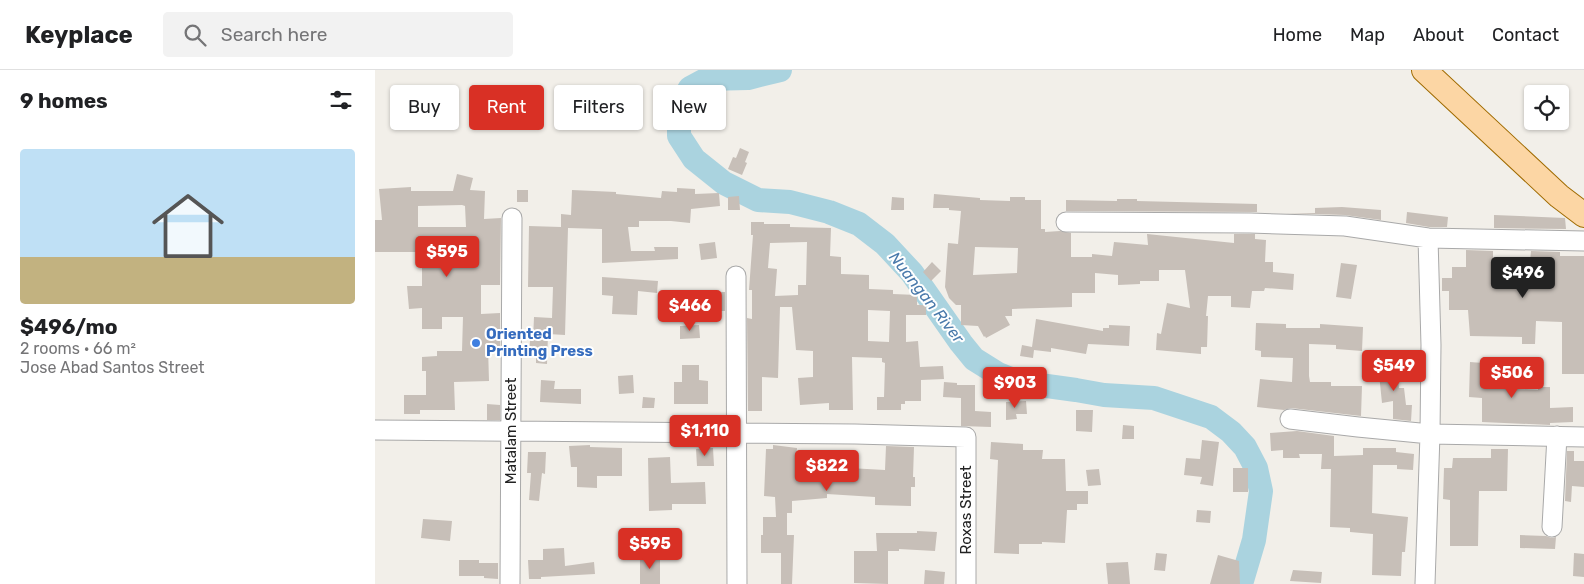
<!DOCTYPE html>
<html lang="en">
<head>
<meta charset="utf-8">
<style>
  body { margin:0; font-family:Rubik,sans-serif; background:#f2f2f2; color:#202124; height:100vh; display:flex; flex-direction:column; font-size:19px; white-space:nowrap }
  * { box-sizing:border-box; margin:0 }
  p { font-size:16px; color:#757577 }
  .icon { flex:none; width:28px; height:28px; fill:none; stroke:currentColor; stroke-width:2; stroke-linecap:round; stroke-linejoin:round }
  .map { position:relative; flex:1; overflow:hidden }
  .drawer { display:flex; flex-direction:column; background:#fff; width:375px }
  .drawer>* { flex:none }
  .banner { position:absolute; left:15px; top:15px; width:475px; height:45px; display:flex; gap:10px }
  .buttons { position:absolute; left:1149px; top:15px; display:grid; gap:10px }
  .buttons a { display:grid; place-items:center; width:45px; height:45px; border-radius:5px; background:#fff; box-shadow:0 1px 4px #0004; font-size:25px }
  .price { position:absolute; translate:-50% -42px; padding:0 11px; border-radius:5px; background:#d93025; color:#fff; font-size:16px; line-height:32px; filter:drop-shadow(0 1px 2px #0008) }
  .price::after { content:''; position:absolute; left:50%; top:30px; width:15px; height:11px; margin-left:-8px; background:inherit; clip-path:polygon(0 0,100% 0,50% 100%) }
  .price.on { background:#222; color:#fff }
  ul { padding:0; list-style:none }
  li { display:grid; align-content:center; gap:10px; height:265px; padding:0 20px }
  li span { display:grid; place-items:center; height:155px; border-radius:5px; color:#555 }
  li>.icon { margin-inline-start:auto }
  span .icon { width:90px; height:90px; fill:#fffc; stroke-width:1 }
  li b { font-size:21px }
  h2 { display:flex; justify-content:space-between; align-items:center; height:60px; padding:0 20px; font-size:21px }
  .pill { padding:0 18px; border-radius:5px; background:#fff; box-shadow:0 1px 4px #0004; font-size:18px; line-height:45px }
  .pill.on { background:#d93025; color:#fff }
  header { display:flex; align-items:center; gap:30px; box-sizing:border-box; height:70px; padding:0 25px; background:#fff; border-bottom:1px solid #e0e0e0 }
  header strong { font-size:24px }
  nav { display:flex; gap:28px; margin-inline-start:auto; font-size:18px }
  .search { width:350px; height:45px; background:#f2f2f2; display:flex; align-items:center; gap:12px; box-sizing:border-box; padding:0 18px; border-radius:5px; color:#757577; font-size:19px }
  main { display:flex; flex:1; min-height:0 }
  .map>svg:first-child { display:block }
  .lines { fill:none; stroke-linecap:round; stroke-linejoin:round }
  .river { stroke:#aad3df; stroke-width:24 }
  .building { fill:#c7bfb8; fill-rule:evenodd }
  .minor-casing { stroke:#a9a9a9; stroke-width:21 }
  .major-casing { stroke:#a06b00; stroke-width:26 }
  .minor { stroke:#fff; stroke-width:19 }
  .major { stroke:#fcd6a4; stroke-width:24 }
  .shop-dot { fill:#3f7fe0; stroke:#fff; stroke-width:2 }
  .labels { text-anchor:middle; stroke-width:4; stroke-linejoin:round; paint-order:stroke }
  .shop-label { font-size:15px; font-weight:bold; fill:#366cbe; stroke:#fff; text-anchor:start }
  .street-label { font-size:15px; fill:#222; stroke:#fff }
  .water-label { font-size:16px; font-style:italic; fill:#4a7aab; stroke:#fff }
</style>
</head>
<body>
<header>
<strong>Keyplace</strong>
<div class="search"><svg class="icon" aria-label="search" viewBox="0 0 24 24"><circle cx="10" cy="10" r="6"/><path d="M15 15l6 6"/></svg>Search here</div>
<nav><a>Home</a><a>Map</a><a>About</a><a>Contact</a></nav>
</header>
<main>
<section class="drawer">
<h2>9 homes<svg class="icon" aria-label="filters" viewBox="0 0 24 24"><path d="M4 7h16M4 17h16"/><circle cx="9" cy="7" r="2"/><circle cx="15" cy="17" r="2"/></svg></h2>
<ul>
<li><span style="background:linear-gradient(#bfe0f5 70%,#c2b280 0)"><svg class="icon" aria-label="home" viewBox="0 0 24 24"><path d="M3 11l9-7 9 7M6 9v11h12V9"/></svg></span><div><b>$496/mo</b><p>2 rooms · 66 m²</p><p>Jose Abad Santos Street</p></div></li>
</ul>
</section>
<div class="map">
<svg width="1209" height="514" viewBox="0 0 1209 514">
  <rect width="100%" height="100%" fill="#f2efe9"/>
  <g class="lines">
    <!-- river -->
    <path class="river" d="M405 0 373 8 332 9 315 18 304 37V66L319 89 349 113 383 130 415 132 454 142 484 154 510 174 537 203 586 273 599 289 623 304 643 312 701 320 729 325 779 328 836 347 856 362 870 377 881 398 886 421 879 470 866 514"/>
  </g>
  <!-- building -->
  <path class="building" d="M365 78 374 82 370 92 372 93 367 105 353 99 358 87 361 88Z
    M82 104 98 108 95 120 110 121 109 149 126 148 125 215H106V244L125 243V278L113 277 114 311 79 312 80 340H45V344H29V325H51V301H47V287L62 286V281H87L88 247H67V259H47V238L34 239 32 216H47V182H0V150H7L4 119 36 117V121H78ZM87 135 90 136 91 157H43V136Z
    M302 118 320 119V124L344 123 345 136 316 139 315 153 296 151H264V157H253L256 181H280L279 177H303V189L227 193V159L193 158 190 265 173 264 172 294 161 293V287H154L155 270H158L159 247 177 248 178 217H153L154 156 186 157V144L196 145 197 120 241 122V124L286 128 287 121 302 122Z
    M142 120H153V132H142Z
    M559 124 605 128V130L635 131V127H650V130H666V159H670V162L685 161 696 163V187H717V184L737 186 739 172 773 175 772 164 859 173V164H880V169L891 170 890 192H898V202L919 204 918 220 890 218 889 221H877L875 238 856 237V226H833L831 246H833L832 277H826V284L781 280 782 263 786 264 792 233 815 238 810 200H784V211H765V214L743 215V205L720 203V223H697V237L637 239V246H630L635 255 611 268 610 266 609 267 603 256 586 255V235H581L574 228 570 217 573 173 583 174 586 141 574 140V138H558ZM600 177 643 178 642 203 598 205Z
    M364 126 365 140H353V127Z
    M517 127 529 128V140H516Z
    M742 129H762V131L882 134V142L691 141V130L742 131Z
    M967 137 1006 140V150L970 145 910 143H940V138Z
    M1032 142 1073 147 1072 157H1054L1031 153Z
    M1119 145 1190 148 1191 159 1119 158Z
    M376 152H389V154H415V157L456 158 455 186 466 187V204L494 205V219L518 220V224L542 225V235H551V245H531V272L543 271 545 297 568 296 569 309 546 310V331H530V334H526V340H502V327H509L510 293 507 292V288L477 287 478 340H454V333L425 335 423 308 438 307V281L421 280 417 237H405L403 308 387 307V341H373L372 248 377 249V220H374L378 165H376ZM432 172 431 215H423V225L400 226 402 199 393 198 395 173ZM493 240 515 241 514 272 493 271Z
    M340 172 342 188 326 190 324 174Z
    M1091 180 1118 181V188L1155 192 1156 181 1185 182V186H1209V304H1187V252L1161 251 1160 274H1147V267L1095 266 1093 240H1074V221H1067V208H1077V197H1091Z
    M557 192 566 201 556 211 548 202Z
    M966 193 982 195 976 229 961 227Z
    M227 207 283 211 282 223 263 221 262 245 237 244 238 226 227 225Z
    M336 222H350V241H336Z
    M661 249 728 261V258H734V255L755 256 754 276 713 274 711 284 676 278V282L659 280 658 288 645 286 647 275 657 277Z
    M881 253 911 254V258H945V254L988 257 987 281 961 279V275L934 274V306L935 312H956V316H987L986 346 916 338 909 340 882 337 885 309 917 312 918 288 886 287V281L880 280Z
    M324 255 325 268 305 269V256Z
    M1108 287 1121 288 1120 312H1141V319L1163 320V317H1175V338L1198 337V352L1175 353V355L1107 352V328L1094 327 1095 292 1108 293Z
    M1021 292 1024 318H1029L1031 335H1037L1036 351 1018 349V331L1007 333 1003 294Z
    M307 295H324V310L333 311V334H299V312H307Z
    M258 305 259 323 244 324 243 306Z
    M166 310 180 311 179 319H206V334L165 332Z
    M569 312 582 313V315H600V341L616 342V357L586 356V328L568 327Z
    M268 327 280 328 279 338H267Z
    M651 331 652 344H641L642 349 631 350V332Z
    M112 334 125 335V350H112Z
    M701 340H718L717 362 701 361Z
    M748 355 759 356V369H747Z
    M922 361 959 366V386L988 385V378H1021V382L1039 384 1038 400 1022 399V395H998L997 443 1033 447 1030 482H1027L1026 506 997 505 998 464 975 462V458L955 457 956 399H946L947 384H924L925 388H908V380L896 381 895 363Z
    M827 370 844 372 838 416 825 414 827 407 809 405 811 388 825 389Z
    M616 372 648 374V380H668L667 389H690L691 421H713V434H702V440H692L690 473 667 472V474H644V484L619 483 623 390 615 389Z
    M215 375V377L247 378V406H222V418L202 417V397H196L194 376Z
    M398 375 422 378 420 400 456 397 510 400 511 376 539 377 538 407H540V417H536V436L500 435V427L452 424V428L417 431V443H412V465H419L417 514H406V483H386V465H388V447H401L400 427 389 426 391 379H398Z
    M338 378 339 396H322L321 379Z
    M1116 379H1133L1132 421H1104L1103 476H1075V430L1068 429 1069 398H1077L1078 388H1116Z
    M1192 381H1199V391H1209V417L1197 416 1196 432 1190 431Z
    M153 382H171L170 404 167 403 164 431 154 430 156 403H152Z
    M295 387 296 413 330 412 331 434H297V440L274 441 273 388Z
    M858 398H873V422H858Z
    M724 399 726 415 713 416 711 400Z
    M822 440 836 441 835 453 821 452Z
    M48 449 77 451 75 471 46 468Z
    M542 461 562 462 560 481 524 479V481H513V514L479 513V481H502L501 463H542Z
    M1145 465 1171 466 1177 468 1181 467 1180 479 1145 478Z
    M189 478 190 496 219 492 220 504 166 507V509H154L153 490H168V479Z
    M781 483 792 484 790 501 779 500Z
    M1199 483 1209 484V507L1198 506Z
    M843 485 864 491 865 514H835Z
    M265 486H285V514H265Z
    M84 490H104V493H123V509L109 508V506H84Z
    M753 492 755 514H733L731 493Z
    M550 500 570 502 569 514H549Z
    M918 500 947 502 946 513 915 511Z"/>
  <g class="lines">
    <defs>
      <path id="minor" d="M691 152 875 153 970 156 1053 168 1209 171
        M361 206 362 514
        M915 349 983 357 1055 364 1209 367
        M0 360 480 364 591 367V514
        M1177 457 1182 366
        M135 514 137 148
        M1050 514 1055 364 1056 275 1053 168"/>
      <path id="major" d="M1049 0 1184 126 1209 145"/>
    </defs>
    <!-- minor casing -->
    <use href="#minor" class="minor-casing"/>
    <!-- major casing -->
    <use href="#major" class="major-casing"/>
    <!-- minor -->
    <use href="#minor" class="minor"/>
    <!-- major -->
    <use href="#major" class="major"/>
  </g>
  <!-- markers -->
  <circle class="shop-dot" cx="101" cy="273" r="5"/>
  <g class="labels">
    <!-- shop labels -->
    <g class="shop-label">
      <text x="111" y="269">Oriented<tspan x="111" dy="17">Printing Press</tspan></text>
    </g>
    <!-- street labels -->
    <g class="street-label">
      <text transform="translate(136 361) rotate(-90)" y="5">Matalam Street</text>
      <text transform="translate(591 440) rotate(-90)" y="5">Roxas Street</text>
    </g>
    <!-- water labels -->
    <g class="water-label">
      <text transform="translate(552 227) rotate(52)" y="6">Nuangan River</text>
    </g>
  </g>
</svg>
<div class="buttons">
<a><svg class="icon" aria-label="locate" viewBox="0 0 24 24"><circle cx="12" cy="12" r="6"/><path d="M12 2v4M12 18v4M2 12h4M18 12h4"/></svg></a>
</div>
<b class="price" style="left:72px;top:208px">$595</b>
<b class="price on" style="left:1148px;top:229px">$496</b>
<b class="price" style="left:315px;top:262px">$466</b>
<b class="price" style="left:1019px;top:322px">$549</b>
<b class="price" style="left:1137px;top:329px">$506</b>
<b class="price" style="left:640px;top:339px">$903</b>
<b class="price" style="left:330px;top:387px">$1,110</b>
<b class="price" style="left:452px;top:422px">$822</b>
<b class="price" style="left:275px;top:500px">$595</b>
<div class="banner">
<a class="pill">Buy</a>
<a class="pill on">Rent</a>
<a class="pill">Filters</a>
<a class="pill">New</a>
</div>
</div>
</main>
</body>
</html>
